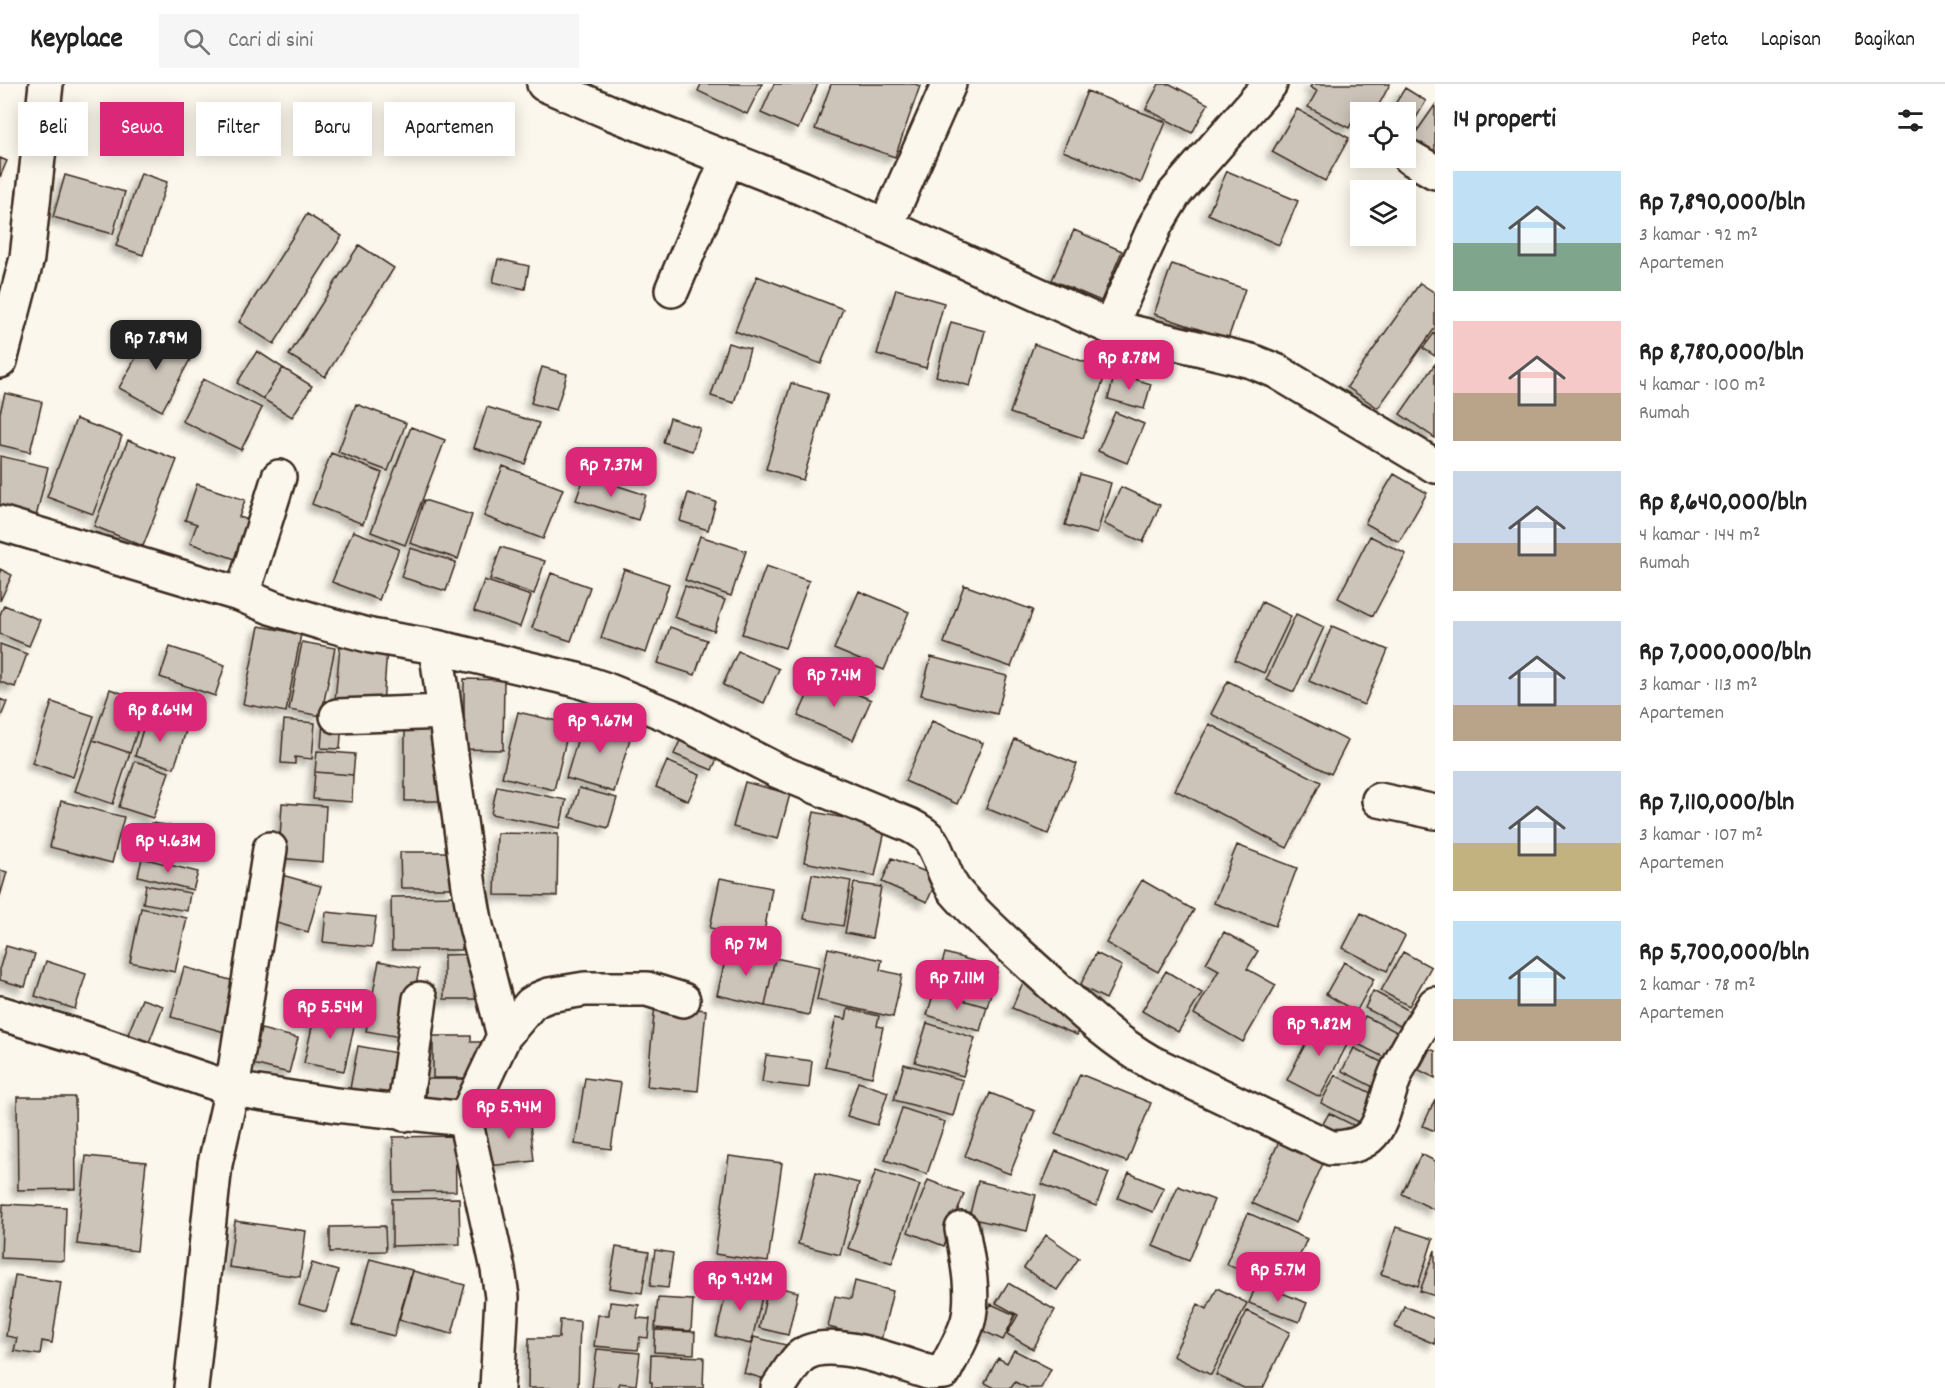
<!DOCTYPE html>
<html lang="id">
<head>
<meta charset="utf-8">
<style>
  body { margin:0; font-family:Dekko,sans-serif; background:#f6f6f6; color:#222; height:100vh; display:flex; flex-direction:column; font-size:22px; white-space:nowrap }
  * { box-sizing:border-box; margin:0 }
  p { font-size:20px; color:#767676 }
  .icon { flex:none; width:33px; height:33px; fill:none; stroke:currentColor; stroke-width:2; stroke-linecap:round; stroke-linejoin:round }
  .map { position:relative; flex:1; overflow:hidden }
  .side { display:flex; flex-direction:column; background:#fff; width:510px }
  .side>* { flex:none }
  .banner { position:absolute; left:18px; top:18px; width:570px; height:54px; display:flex; gap:12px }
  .buttons { position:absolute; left:1350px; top:18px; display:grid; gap:12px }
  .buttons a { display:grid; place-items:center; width:66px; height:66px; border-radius:0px; background:#fff; box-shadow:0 3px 15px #0003; font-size:30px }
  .price { position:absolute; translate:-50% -51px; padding:0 14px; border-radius:12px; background:#db2777; color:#fff; font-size:20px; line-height:39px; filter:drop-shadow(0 2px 3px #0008) }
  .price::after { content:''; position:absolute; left:50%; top:36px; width:18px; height:14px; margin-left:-9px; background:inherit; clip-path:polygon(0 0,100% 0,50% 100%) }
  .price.on { background:#222; color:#fff }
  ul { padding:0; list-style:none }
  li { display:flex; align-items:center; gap:18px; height:150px; padding:0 18px }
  li span { display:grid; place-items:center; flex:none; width:168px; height:120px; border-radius:0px; color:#555 }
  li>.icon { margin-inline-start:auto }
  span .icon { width:72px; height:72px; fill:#fffc; stroke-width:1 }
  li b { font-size:26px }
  h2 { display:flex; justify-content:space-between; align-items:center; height:72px; padding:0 18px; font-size:26px }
  .tag { padding:0 21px; border-radius:0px; background:#fff; box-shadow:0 3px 15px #0003; font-size:21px; line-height:54px }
  .tag.on { background:#db2777; color:#fff }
  header { display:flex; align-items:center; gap:36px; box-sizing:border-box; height:84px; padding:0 30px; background:#fff; border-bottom:2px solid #e0e0e0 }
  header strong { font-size:28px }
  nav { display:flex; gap:33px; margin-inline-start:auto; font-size:21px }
  .search { width:420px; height:54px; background:#f6f6f6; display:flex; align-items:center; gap:15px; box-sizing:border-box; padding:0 21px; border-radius:0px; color:#767676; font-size:22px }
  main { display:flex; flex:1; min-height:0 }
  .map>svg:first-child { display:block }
  .building { fill:#ccc4b9; stroke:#3b2a1e; stroke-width:1.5; filter:url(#shadow) }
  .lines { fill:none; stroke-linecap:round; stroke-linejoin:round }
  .minor-casing { stroke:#3b2a1e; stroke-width:38 }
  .minor { stroke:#fbf7ec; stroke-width:33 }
</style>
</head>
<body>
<header>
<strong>Keyplace</strong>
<div class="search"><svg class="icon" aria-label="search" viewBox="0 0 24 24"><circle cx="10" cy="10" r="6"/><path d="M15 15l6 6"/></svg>Cari di sini</div>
<nav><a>Peta</a><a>Lapisan</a><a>Bagikan</a></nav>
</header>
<main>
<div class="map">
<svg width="1435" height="1304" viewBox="0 0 1435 1304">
  <defs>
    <filter id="shadow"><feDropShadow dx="-5.5" dy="5.5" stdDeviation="3" flood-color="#0004"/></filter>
  </defs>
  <rect width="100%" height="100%" fill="#fbf7ec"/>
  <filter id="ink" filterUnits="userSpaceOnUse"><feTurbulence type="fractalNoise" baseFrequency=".0167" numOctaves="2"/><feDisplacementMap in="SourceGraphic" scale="12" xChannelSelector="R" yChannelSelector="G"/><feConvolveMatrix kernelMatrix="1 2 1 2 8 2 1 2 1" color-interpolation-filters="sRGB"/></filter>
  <g filter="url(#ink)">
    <!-- building -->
    <path class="building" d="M701 0H762L747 30 698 7Z
      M774 0H818L798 45 761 29Z
      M831 0H915L920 2 895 73 815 45Z
      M1159 0H1170L1208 20 1192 49 1146 25Z
      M1312 0H1390L1375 28H1360V38L1354 34 1349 44 1308 23 1317 7 1310 3Z
      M1405 4 1426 17 1406 51V28H1390Z
      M1087 7 1166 38 1141 99 1063 67Z
      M1435 21V89L1406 63Z
      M1297 25 1349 54 1325 97 1272 68Z
      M0 74 7 77 0 93Z
      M1227 87 1298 117 1279 161 1208 130Z
      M141 89 167 98 143 171 116 162Z
      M65 91 125 108 113 150 53 133Z
      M307 130 342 152 274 260 239 238Z
      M1074 146 1122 167 1101 217 1052 196Z
      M359 161 394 184 325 293 289 271Z
      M498 175 529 182 525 205 493 198Z
      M1172 180 1245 205 1228 255 1154 230Z
      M757 192 843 225 821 280 735 247Z
      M1420 199 1435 209V244L1378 324 1347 303Z
      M896 205 944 219 926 284 877 270Z
      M951 238 985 247 970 302 936 292Z
      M151 247 193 270 162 327 119 304Z
      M1435 248V272L1423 264Z
      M728 259 750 265 734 319 711 312Z
      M1034 260 1107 286 1083 354 1010 329Z
      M257 267 283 284 263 315 237 299Z
      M1435 280V354L1400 330Z
      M542 283 567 290 556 326 531 319Z
      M283 284 312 302 292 333 263 315Z
      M1115 289 1151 300 1144 325 1108 315Z
      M203 295 262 324 241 366 182 337Z
      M791 299 828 310 803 396 766 385Z
      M5 309 42 318 30 368 0 361V329Z
      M356 320 406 339 388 387 338 368Z
      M487 323 539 339 525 380 474 364Z
      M1115 328 1144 340 1127 379 1098 367Z
      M670 334 700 344 692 367 663 358Z
      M76 335 122 352 93 430 47 413Z
      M411 343 445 356 405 461 371 448Z
      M128 356 177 376 143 462 94 442Z
      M331 369 382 389 363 440 312 420Z
      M0 372 48 383 35 437 0 429Z
      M503 382 563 405 543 455 484 432Z
      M1080 390 1111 399 1097 450 1065 441Z
      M1394 390 1427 409 1399 458 1365 439Z
      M585 391 646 411 638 436 576 416Z
      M197 400 245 416 239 433 249 436 235 475 190 459 197 440 185 436Z
      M1121 403 1160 421 1143 458 1104 440Z
      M688 409 716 418 708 446 680 437Z
      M424 416 472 431 458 475 410 459Z
      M353 447 399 465 379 516 332 498Z
      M700 452 746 467 731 512 685 496Z
      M1370 452 1406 470 1373 532 1338 514Z
      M501 463 545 477 534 510 490 495Z
      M410 464 456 478 446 507 401 493Z
      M766 482 809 497 785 564 742 550Z
      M0 485 12 491 0 517Z
      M624 485 669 500 646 569 601 554Z
      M551 489 590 503 571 557 532 544Z
      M484 496 531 512 520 543 474 527Z
      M964 501 1033 526 1011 583 944 559Z
      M685 502 725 516 714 547 674 533Z
      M859 507 909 528 884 586 834 565Z
      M1262 518 1291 532 1264 589 1235 576Z
      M4 521 40 536 29 562 0 550V531Z
      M1296 530 1324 543 1294 608 1266 596Z
      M259 542 301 550 286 628 243 620Z
      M1332 542 1388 566 1364 621 1309 597Z
      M670 543 707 556 695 591 658 579Z
      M302 558 335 564 321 632 289 626Z
      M0 560 27 570 15 603 0 598Z
      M340 562 387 565 383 621 335 617Z
      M170 563 225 581 215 612 160 593Z
      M738 567 779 585 764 619 723 601Z
      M931 573 1007 592 997 630 921 611Z
      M816 592 871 616 853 656 798 632Z
      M464 595 504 596 503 666 464 665Z
      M1228 597 1348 657 1331 690 1211 630Z
      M110 605 147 618 130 669 93 656Z
      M0 615 7 618 0 635Z
      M52 618 94 632 73 693 32 679Z
      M518 628 570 640 554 706 502 693Z
      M585 631 633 645 614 708 566 694Z
      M146 635 186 647 174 684 135 672Z
      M284 636 315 639 312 675 295 673V680L281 679Z
      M323 636 342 637 340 665 321 664Z
      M932 637 983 659 957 720 905 697Z
      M1209 640 1321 698 1287 764 1175 706Z
      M446 645V717H405V646Z
      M683 650 721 666 712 686 674 670Z
      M1015 655 1077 680 1048 750 986 724Z
      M93 656 130 669 113 720 75 707Z
      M317 667 355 670 353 691 315 688Z
      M135 677 169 688 153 734 119 723Z
      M667 677 700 691 688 717 656 703Z
      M315 688 353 691 352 718 313 715Z
      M745 698 790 710 778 755 733 743Z
      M497 702 566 716 560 744 491 730Z
      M579 704 617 714 608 744 570 733Z
      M61 717 124 733 112 779 50 763Z
      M282 719 326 722 323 778 279 774Z
      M814 728 886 742 875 792 804 778Z
      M151 739 198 745 194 773 147 767Z
      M497 749 558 750 557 812 495 811Z
      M1237 761 1297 784 1275 842 1214 819Z
      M400 768H452V804H401Z
      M142 774 198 788 193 806 138 792Z
      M892 774 938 793 927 818 882 798Z
      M0 786 7 788 0 812Z
      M812 790 851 797 843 842 804 835Z
      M282 791 321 802 308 848 270 837Z
      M720 794 772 804 763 854 710 844Z
      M1142 796 1194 826 1158 888 1106 859Z
      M854 799 881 803 872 854 845 849Z
      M146 801 190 809 187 827 143 819Z
      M462 812V866H392L391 813Z
      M141 824 187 834 175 888 130 878Z
      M326 828 376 833 372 863 323 858Z
      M1361 829 1405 852 1387 887 1343 864Z
      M1224 848 1258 867 1247 885 1276 901 1243 958 1194 930 1219 886 1206 879Z
      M6 862 35 870 25 903 0 896V883Z
      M728 864 775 874 765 922 717 911Z
      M828 864 882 876 880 886 902 891 893 933 817 916Z
      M1403 868 1431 883 1409 922 1381 907Z
      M945 869 998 884 987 923 934 908Z
      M1096 869 1122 882 1106 915 1080 902Z
      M481 870 482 915H444V871Z
      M775 874 819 883 809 931 765 922Z
      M46 877 86 890 75 925 35 912Z
      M379 877 419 885 406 954 366 947Z
      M1344 878 1374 895 1356 928 1326 910Z
      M184 883 241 899 228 949 171 933Z
      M1166 887 1202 909 1178 948 1142 927Z
      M1024 896 1085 934 1077 951 1012 924Z
      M1373 907 1410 927 1402 943 1365 924Z
      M934 908 987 923 980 947 927 931Z
      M142 915 163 922 148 961 127 953Z
      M655 921 706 926 698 1007 647 1002Z
      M316 925 356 934 344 987 304 979Z
      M848 925 879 932 877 942 883 943 872 993 825 983 836 933 846 935Z
      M1365 932 1407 953 1395 979 1352 957Z
      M1319 933 1352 951 1320 1013 1287 996Z
      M927 939 975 954 963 992 915 978Z
      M261 945 298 954 289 989 253 980Z
      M433 952H471V958H486V976H472V994H433Z
      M358 962 408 971 399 1019 349 1010Z
      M1354 964 1393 984 1381 1007 1342 987Z
      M1430 965 1435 967V994L1419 986Z
      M766 971 812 977 809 1004 762 998Z
      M904 980 963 996 953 1032 894 1016Z
      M1080 990 1151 1019 1127 1078 1055 1050Z
      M1335 991 1383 1015 1369 1043 1321 1019Z
      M585 994 621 999 611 1065 575 1060Z
      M426 995H470V1016H426Z
      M858 998 888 1008 877 1041 847 1032Z
      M990 1009 1035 1027 1010 1090 965 1072Z
      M17 1013H75L76 1105 18 1106Z
      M1435 1015V1047L1423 1042Z
      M902 1024 945 1038 927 1090 885 1076Z
      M1329 1029 1355 1042 1344 1063 1318 1049Z
      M529 1030 534 1077 489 1082 484 1035Z
      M455 1052 456 1107 394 1108 393 1053Z
      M1280 1055 1325 1075 1296 1139 1252 1119Z
      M1056 1067 1109 1089 1096 1122 1042 1100Z
      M1421 1070 1435 1077V1126L1402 1110Z
      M86 1072 146 1078 137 1167 77 1160Z
      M729 1072 782 1079 768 1178 715 1170Z
      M876 1086 920 1101 892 1179 848 1164Z
      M816 1088 859 1099 840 1171 798 1160Z
      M1129 1089 1164 1104 1153 1128 1118 1114Z
      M928 1096 964 1110 944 1162 908 1148Z
      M978 1097 1036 1111 1027 1147 969 1134Z
      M1178 1102 1214 1116 1189 1177 1153 1162Z
      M459 1114 460 1160 392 1162V1115Z
      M3 1120 66 1123 64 1177 1 1174Z
      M1248 1129 1307 1155 1285 1205 1226 1180Z
      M235 1137 306 1147 300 1193 229 1183Z
      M385 1142 386 1167 330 1168V1143Z
      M1396 1143 1433 1155 1418 1202 1381 1190Z
      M1046 1151 1079 1174 1057 1206 1024 1184Z
      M616 1163 649 1168 642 1209 609 1204Z
      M655 1166 673 1169 668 1204 650 1202Z
      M1435 1166V1212L1420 1207Z
      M370 1175 412 1186 394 1252 352 1241Z
      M312 1179 338 1187 326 1228 299 1220Z
      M413 1187 465 1201 452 1250 399 1236Z
      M15 1191 61 1198 52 1259 42 1257 40 1271 14 1267 17 1254 6 1252Z
      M729 1196 764 1204 751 1260 716 1252Z
      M855 1197 893 1207 881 1256 828 1243 835 1212 851 1215Z
      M1008 1199 1055 1226 1033 1265 1007 1250 1018 1231 996 1219Z
      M1257 1199 1307 1219 1299 1238 1249 1219Z
      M769 1201 798 1208 788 1251 759 1244Z
      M1217 1204 1247 1219 1211 1291 1173 1272 1198 1220 1207 1225Z
      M658 1214 693 1216 691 1247 655 1244Z
      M610 1218 639 1221 637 1234 650 1235 648 1254 640 1253 638 1266 594 1262 598 1231H609Z
      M991 1220 1015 1231 1003 1256 979 1245Z
      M1404 1222 1435 1235V1260L1395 1243Z
      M1247 1227 1290 1248 1263 1304H1244L1216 1291Z
      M560 1236 580 1237 578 1304H528L529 1254H559Z
      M655 1246 695 1248 694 1270 654 1268Z
      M754 1253 786 1261 775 1298 744 1289Z
      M597 1265 640 1269 636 1301 619 1299V1304H592Z
      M1014 1266 1051 1285 1041 1304H1027L1015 1298 1011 1304H995L985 1299 998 1274 1007 1279Z
      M651 1271 704 1273 703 1304H652V1298H650Z"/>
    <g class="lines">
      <defs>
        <path id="minor" d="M544 0 614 30 802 104 1110 243 1251 277 1276 287 1435 382
          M1409 73 1435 88
          M886 142 949 0
          M672 206 728 74
          M1110 243 1156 140 1175 109 1270 0
          M0 277 27 174 46 0
          M0 439 242 511 273 524 323 539 371 552 436 563 577 596 607 606 671 632 778 687 909 741C917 745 926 750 931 757 941 772 943 792 955 807 979 835 1007 859 1034 884 1072 918 1108 954 1152 979L1331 1064C1389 1064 1379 1024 1398 985 1408 962 1422 941 1435 920
          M242 511 279 393
          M436 563 469 802 476 842 504 952
          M337 632 445 628
          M1379 716 1435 728
          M0 929 83 954 232 1005 336 1021 465 1035 504 952 531 920 539 915 549 911 585 905H647L683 916
          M404 1030 420 915
          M465 1035 498 1185 502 1213 497 1304
          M191 1304 215 1080 232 1005 270 765
          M778 1304C785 1294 792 1281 800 1273 827 1249 900 1280 931 1289L944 1288C952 1272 963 1254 968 1237 975 1208 967 1174 962 1145"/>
      </defs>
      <!-- minor casing -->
      <use href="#minor" class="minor-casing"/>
      <!-- minor -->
      <use href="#minor" class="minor"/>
    </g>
  </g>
</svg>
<div class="buttons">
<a><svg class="icon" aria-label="locate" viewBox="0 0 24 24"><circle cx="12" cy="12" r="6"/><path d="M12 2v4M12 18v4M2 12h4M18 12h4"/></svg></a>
<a><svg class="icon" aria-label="layers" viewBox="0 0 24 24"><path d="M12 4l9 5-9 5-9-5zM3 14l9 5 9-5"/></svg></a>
</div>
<b class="price on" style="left:156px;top:287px">Rp 7.89M</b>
<b class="price" style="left:1129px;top:307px">Rp 8.78M</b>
<b class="price" style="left:611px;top:414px">Rp 7.37M</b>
<b class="price" style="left:834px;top:624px">Rp 7.4M</b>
<b class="price" style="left:160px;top:659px">Rp 8.64M</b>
<b class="price" style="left:600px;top:670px">Rp 9.67M</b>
<b class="price" style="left:168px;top:790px">Rp 4.63M</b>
<b class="price" style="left:746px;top:893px">Rp 7M</b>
<b class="price" style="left:957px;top:927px">Rp 7.11M</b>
<b class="price" style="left:330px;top:956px">Rp 5.54M</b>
<b class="price" style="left:1319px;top:973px">Rp 9.82M</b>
<b class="price" style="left:509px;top:1056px">Rp 5.94M</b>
<b class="price" style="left:1278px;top:1219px">Rp 5.7M</b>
<b class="price" style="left:740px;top:1228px">Rp 9.42M</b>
<div class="banner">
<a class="tag">Beli</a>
<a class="tag on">Sewa</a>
<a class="tag">Filter</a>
<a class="tag">Baru</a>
<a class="tag">Apartemen</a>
</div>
</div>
<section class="side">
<h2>14 properti<svg class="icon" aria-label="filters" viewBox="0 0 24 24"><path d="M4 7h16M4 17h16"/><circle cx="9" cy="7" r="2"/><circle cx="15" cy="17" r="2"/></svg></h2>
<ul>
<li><span style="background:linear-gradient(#bfe0f5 60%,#7fa58c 0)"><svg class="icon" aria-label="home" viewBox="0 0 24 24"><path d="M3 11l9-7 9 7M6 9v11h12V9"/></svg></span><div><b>Rp 7,890,000/bln</b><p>3 kamar · 92 m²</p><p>Apartemen</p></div></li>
<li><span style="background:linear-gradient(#f6c9c9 60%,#b9a48a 0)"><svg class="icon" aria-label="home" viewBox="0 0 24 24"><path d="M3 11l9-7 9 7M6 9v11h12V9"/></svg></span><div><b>Rp 8,780,000/bln</b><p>4 kamar · 100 m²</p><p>Rumah</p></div></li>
<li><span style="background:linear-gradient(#c9d6e8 60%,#b9a48a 0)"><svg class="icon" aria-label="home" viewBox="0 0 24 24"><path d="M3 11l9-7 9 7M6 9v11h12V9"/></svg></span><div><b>Rp 8,640,000/bln</b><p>4 kamar · 144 m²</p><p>Rumah</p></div></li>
<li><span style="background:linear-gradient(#c9d6e8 70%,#b9a48a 0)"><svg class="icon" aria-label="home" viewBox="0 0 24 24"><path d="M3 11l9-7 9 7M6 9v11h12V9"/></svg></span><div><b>Rp 7,000,000/bln</b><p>3 kamar · 113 m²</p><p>Apartemen</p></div></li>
<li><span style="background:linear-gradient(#c9d6e8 60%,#c2b280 0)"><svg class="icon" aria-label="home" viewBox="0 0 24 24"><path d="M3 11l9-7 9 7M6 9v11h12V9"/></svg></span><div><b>Rp 7,110,000/bln</b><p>3 kamar · 107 m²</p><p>Apartemen</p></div></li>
<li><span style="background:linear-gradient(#bfe0f5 65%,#b9a48a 0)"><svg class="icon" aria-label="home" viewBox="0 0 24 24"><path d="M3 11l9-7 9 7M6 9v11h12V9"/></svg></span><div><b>Rp 5,700,000/bln</b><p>2 kamar · 78 m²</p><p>Apartemen</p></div></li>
</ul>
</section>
</main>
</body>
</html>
